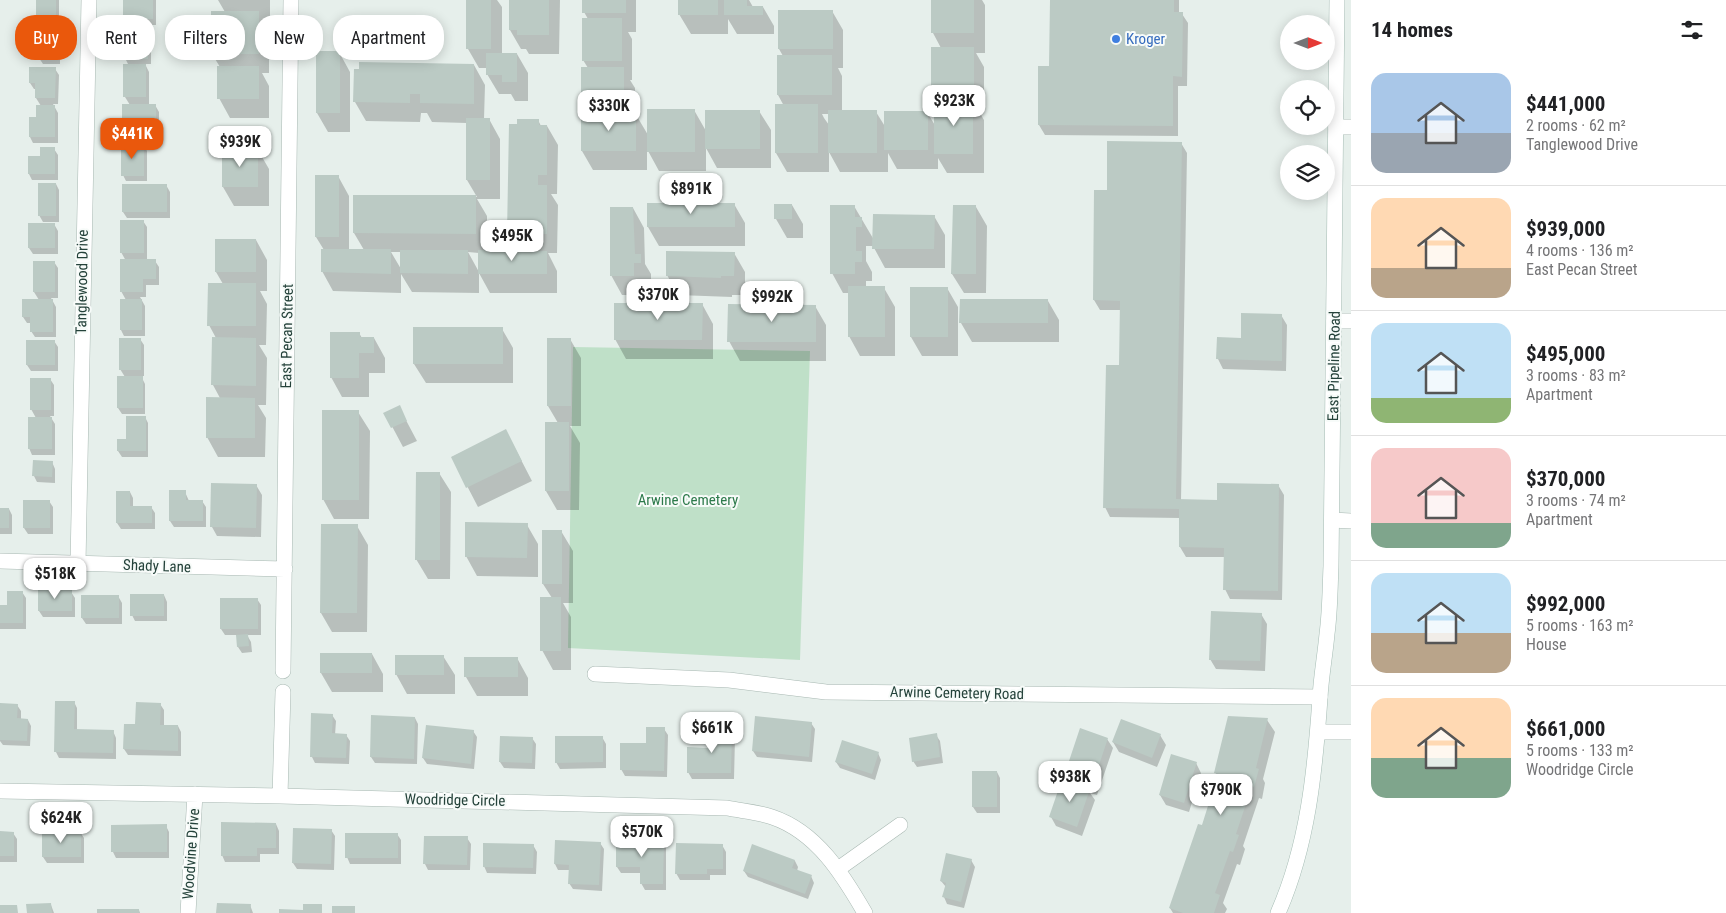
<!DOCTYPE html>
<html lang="en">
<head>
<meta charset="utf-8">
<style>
  body { margin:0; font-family:"Roboto Condensed",sans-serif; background:#f2f2f2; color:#202124; height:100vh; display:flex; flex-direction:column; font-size:19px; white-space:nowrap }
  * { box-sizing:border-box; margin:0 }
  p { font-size:16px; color:#757577 }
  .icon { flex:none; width:28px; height:28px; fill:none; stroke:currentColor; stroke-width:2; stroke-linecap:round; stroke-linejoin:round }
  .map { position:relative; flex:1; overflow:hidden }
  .sheet { display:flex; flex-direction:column; background:#fff; width:375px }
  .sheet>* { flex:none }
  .top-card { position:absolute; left:15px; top:15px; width:475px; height:45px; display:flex; gap:10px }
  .needle { width:32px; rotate:90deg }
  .tools { position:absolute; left:1280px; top:15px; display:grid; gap:10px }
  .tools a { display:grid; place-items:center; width:55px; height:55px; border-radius:50%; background:#fff; box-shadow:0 2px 12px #0003; font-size:25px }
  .price { position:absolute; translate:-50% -42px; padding:0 11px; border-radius:10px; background:#fff; color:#222; font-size:16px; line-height:32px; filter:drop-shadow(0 1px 2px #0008) }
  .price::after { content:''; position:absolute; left:50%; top:30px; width:15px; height:11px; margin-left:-8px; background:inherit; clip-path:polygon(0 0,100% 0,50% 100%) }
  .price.on { background:#ea580c; color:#fff }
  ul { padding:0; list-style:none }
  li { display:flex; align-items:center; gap:15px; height:125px; padding:0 20px }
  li+li { border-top:1px solid #e0e0e0 }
  li span { display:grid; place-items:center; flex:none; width:140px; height:100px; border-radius:15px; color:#555 }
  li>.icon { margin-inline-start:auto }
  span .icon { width:60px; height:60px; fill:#fffc; stroke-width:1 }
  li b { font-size:21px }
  h2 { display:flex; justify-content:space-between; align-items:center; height:60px; padding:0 20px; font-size:21px }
  .chip { padding:0 18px; border-radius:20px; background:#fff; box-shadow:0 2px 12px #0003; font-size:18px; line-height:45px }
  .chip.on { background:#ea580c; color:#fff }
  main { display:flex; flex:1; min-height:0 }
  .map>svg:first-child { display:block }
  .green { fill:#bfe0c8 }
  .shadow { fill:#0003; fill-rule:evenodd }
  .building { fill:#bbcac4 }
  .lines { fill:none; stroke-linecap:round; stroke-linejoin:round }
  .minor-casing { stroke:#a8b8b2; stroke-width:16 }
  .secondary-casing { stroke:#a4bbb3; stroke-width:16 }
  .minor { stroke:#fff; stroke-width:15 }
  .secondary { stroke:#fff; stroke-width:15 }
  .shop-dot { fill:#3f7fe0; stroke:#f7fbf9; stroke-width:2 }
  .labels { text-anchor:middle; stroke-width:4; stroke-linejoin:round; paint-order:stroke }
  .shop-label { font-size:15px; fill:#366cbe; stroke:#f7fbf9; text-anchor:start }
  .street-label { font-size:15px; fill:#24423a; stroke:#f7fbf9 }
  .park-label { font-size:15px; fill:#2d7a4b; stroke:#f7fbf9 }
</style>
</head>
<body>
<main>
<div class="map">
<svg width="1351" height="913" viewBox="0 0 1351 913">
  <rect width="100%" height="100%" fill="#e6efeb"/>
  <!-- green -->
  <path class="green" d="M573 347 810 351 800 660 568 648Z"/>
  <!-- shadow -->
  <path class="shadow" d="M37 0H59V26H55L60 35V64H43L39 58 42 28 37 20Z
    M124 0H156V25H128L124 19Z
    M218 0H270V20H263L269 32V73H262L269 86V118H230L219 98 220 67 212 54 225 12Z
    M468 0H497L502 7V54H517L528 73V101H515L511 94H499L487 74V68H479L468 49Z
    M510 0H560L559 54H529L526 49H521L510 30Z
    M584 0H636V32H628L632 39V80H630L635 88V113L648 135 694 110 706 131 759 111 771 130V168H717L706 148V171H659L647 149V170H593L582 151V113H587L583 106 588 68 583 60 588 19 584 12Z
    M679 0H749L753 7H763L774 26V34H737L728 19V34H691L679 14Z
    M933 0H982L985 5V53H976L984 67V105H975L984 120V173H947L938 158V169H897L888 153V172H840L829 152V172H787L776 153 784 106 778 95 783 56 779 49V11H832L843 30V68H838L842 76V112H876L886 128 927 112 936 127 941 100 933 85 941 48 933 33ZM822 114H829V125L824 118Z
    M1051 0H1179V14H1182L1188 23 1187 86H1178V136L1045 135 1039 125 1051 67Z
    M141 28 144 40H148L151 46V64H145L149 72V105H155L159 112V129H151V138H127L123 132 130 105 125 97 129 66 125 58Z
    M339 52 350 72V132H328L317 113Z
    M474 65 485 85 484 119H489L500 139V199H477L487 216V252H519L508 233 538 120 541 126H547L558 145 557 194H551L558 205 557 253H548L557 271V293H490L479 273V293L412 292 401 274V293L333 291 322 271 324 250 316 237 338 176 349 196V250H364L354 233V196L477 197 467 180V123L432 122 427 113H421L420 122 366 121 355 102ZM391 252H401V269ZM468 252 479 253V272Z
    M55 69 59 75 58 104H53L58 113V143H33L30 137 41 106 36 98V89H34L30 83Z
    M1181 143 1187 153 1181 501H1218L1278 485 1284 495 1282 600 1230 599 1225 589V557H1186L1180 547V518L1110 517 1105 507 1120 366 1121 310H1100L1094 300 1108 191Z
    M143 144 147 151V181H126L123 175Z
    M54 149 58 155V180H32L29 174 42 157Z
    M258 150 269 169V206H234L223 187Z
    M56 184 59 190V222H43L39 215Z
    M166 185 170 192V218H127L123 212Z
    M648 204H734L745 223V246H659L648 227Z
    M776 205H792L803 224V238H787L776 219Z
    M854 206 874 240 934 216 945 235V268H885L873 246H866V261L872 272V281H866V288H884L895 307V356H860L849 336V293H843L832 273Z
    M976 207 987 226 986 293H964L952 274Z
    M633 208 644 228 645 264 651 274V282H644V295H622L611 275Z
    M143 221 147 227V261H155L159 267V285H146V297H140L145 306V336H124L121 330 126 300 121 291 126 261 121 252Z
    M54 224 58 231V254H33L29 248Z
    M216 240H256L267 260V291H260L267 304 266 345H259L267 358 266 405H258L266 418 265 457H218L207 437 220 398 213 385V338H216L209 325 223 284 216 272Z
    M734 253 745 272V295H732V297L678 295 667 275Z
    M54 262 58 268V298H51L56 307V337H35L31 331V323H27L23 317 39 300 34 292Z
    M947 288 958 307V356H922L911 337Z
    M1048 301 1059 320V342H972L961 323Z
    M702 304 713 324V359H626L615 339Z
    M815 306 826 325V361H740L729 341Z
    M1281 315 1287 325 1286 371 1223 369 1218 359V339H1242Z
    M502 329 513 348V383H426L414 364Z
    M359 333 362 338H374L385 358V373H369V397H342L331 377Z
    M140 339 144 345V376H141L145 384V414H122L118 408 125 377 120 369Z
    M548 339H570L581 358V426H570L580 443 579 510H557L546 491 558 423 548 406Z
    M54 341 58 347V371H31L27 365Z
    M50 379 54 385V416H50L55 424V455H32L29 448 36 418 31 409Z
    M399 407 417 441 403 447 385 413Z
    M358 412 370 431 369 519H334L323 499Z
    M145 417 148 423V457H122L118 451Z
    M506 431 532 481 478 507 452 457Z
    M52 462 55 469V483L37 482 34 476Z
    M439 473 451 492 450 579H428L416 559Z
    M256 485 262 495 261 537 217 536 212 527Z
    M130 492 133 498V507H151L155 513V529H121L117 523Z
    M185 492 189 501H202L206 507V527H174L170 521Z
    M24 501H49L53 507V534H28L24 528Z
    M0 509H9L12 515V534H0Z
    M527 525 538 544V577L477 576 466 556Z
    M357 526 368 545 367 632H332L321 613Z
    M561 531 573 551V603H563L571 617V670H553L542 650 552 598 543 584Z
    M22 592 26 598V629H0V606H8Z
    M71 592 75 598V617H43L39 611Z
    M164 595 167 602V621H135L132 615Z
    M118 596 122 603V624H86L82 618Z
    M257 599 261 605V635H247L251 642 252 652 242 653 238 647V635H225L221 629Z
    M1261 614 1267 624 1265 671 1216 669 1210 659Z
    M372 654 383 674V692H332L321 673Z
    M443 656 455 675V694H407L396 674Z
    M517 658 528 678V696H477L466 677Z
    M74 702 77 708V731H113L116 738V759L59 758 56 752Z
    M0 704 17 705 21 711V719L28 720 31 726 30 746 3 745 0 741Z
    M160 704 164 710V726H178L181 732V756L128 755 124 749Z
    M332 715 336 721 335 735H346L350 741 349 764 315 763 312 757Z
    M372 717 415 718 418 724 417 764 375 763 371 757Z
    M1267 720 1275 732 1263 779 1265 783 1262 799 1259 798 1243 846 1245 849 1240 865 1237 864 1223 903 1227 909 1225 913H1173L1170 908 1202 827 1218 777 1216 773Z
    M811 723 815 729 812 762 757 757 753 751Z
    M664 729 668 735 667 777 625 776 621 769Z
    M473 731 477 737 474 769 427 764 423 758Z
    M731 731 735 738 734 779H692L688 772 709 749Z
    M936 735 940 741 943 763 917 767 913 761Z
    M1160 735 1166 745 1157 767 1119 752 1113 742Z
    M602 737 606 744V768L560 769 556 762Z
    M532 738 536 744 535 769 504 768 500 762Z
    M1107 739 1113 748 1097 795 1090 793 1095 800 1082 836 1056 826 1051 817 1069 783 1065 776Z
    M878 753 881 760 875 780 840 768 836 762Z
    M1196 763 1201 773 1189 812 1166 805 1160 795Z
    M973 772H997L1000 778V813H977L973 807Z
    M276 824 279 831V854H260V862H225L222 855Z
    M166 826 169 832V858H116L113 852Z
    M331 830 335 836 334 870 297 869 293 863Z
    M80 832 84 838V863H47L43 857Z
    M0 833H13L17 839V862H0Z
    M397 834 401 840V864H350L347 857Z
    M467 838 471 844 470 870H428L425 864Z
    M663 841 666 848V890H645L641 883V873H621L617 867Z
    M600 843 604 849 602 891 573 889 569 883 570 870H558L555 864Z
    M533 845 537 852 536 874 487 873 484 866Z
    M722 845 726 852V875H710V880H680L676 873Z
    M753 846 795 861 798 867 797 871 811 876 814 883 808 899 748 877 744 871Z
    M971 860 975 867 964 908 947 904 944 897 946 887 941 881Z
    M51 905 54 913H28Z
    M250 905 253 913H218Z
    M139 910 140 913H165H98Z"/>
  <!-- building -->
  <path class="building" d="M36 0H56V20H36Z
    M123 0H153V19H123Z
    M466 0H491V49H466Z
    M509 0H549V35H517V30H509Z
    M582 0H626V13H582Z
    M678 0H718V15H678Z
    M724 0H747V6H763V15H724Z
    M931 0H974V33H931Z
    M1050 0H1174V12H1183L1182 77 1173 76V126L1038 125V66H1049Z
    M778 10H833V49H778Z
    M211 11H259V54H211Z
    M582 18H622V61H582Z
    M38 27H57V58H38Z
    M123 27H141V38H148V59H123Z
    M931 47H974V86H931Z
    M316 51H340V113H316Z
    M486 53H517V82H502V75H486Z
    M777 55H832V95H777Z
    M359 62 474 64V104L420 103V94H410V103L353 102 354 69H359Z
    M123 64H146V97H123Z
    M217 66H259V99H217Z
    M29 67H56L55 98H35V83H29Z
    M581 67H624V106H581Z
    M934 99H973V154H934Z
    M122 104H156V123H148V132H122Z
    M775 104H818V153H775Z
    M36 105H55V137H29V117H36Z
    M647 109H695V152H647Z
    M705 110H760V149H705Z
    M828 110H877V153H828Z
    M884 111H928V150H884Z
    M581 112H636V151H581Z
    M466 118H490V180H466Z
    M517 119H539V125H547V175H538V185H547V234H538V240H516V233H507L509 124H517Z
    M1107 141 1182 142 1176 499 1217 500V483L1279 484 1278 591 1223 590 1224 548 1179 547V509L1103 508 1106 365H1119L1120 301 1093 300 1094 190H1107Z
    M121 143H144V176H121Z
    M40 147H55V174H28V156H40Z
    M222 149H258V187H222Z
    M315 175H339V237H315Z
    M38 183H56V216H38Z
    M122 184H167V212H122Z
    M353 195H476V234L353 233Z
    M647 203H735V227H647Z
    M774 204H792V219H774Z
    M830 205H855V217H862V227H856V251H862V262H855V274H830Z
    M953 205H976V274H951Z
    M610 207H633L635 254H641V263H634V276H610Z
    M873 214 935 215 934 249H872Z
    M120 220H144V253H120Z
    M28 223H55V248H28Z
    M215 239H256V272H215Z
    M321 249H391V274L321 272Z
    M400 250H468V274L400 273Z
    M478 250 547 251V274H478Z
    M666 251 735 252 734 276H721V278L666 276Z
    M120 259H156V279H143V292H120Z
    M33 261H55V292H33Z
    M208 283H256V326H207Z
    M848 286H885V337H848Z
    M910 287H948V337H910Z
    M22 299H53V332H30V317H22Z
    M120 299H142V330H120Z
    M960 299H1048V323H959Z
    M614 303H703L702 340H614Z
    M728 304 816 305V342H727Z
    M1241 313 1282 314V361L1216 359 1217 337 1241 338Z
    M413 327H503V364H413Z
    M330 332H360V337H374V353H359V378H330Z
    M212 337 256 338V386L211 385Z
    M119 338H141V370H119Z
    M547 338H571V406H547Z
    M26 340H55V365H26Z
    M117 376H143V408H117Z
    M30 378H51V410H30Z
    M206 397 255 398V438H206Z
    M400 405 407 421 391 428 383 413Z
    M322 410H359V500H322Z
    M126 416H146V451H117V439H126Z
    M28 417H52V449H28Z
    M545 422H569V491H545Z
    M506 429 522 461 466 488 451 457Z
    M33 460 53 461 52 477 32 476Z
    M416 472H440V560H415Z
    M211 483 257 484 256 528 210 527Z
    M169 490H186V500H203V521H169Z
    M116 491H130V506H152V523H116Z
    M23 500H50V528H23Z
    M0 508H9V528H0Z
    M465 522 528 523 527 558 465 557Z
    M321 524H358L357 613H320Z
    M542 530H562V584H542Z
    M38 590H72V611H38Z
    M7 591H23V623H0V605H7Z
    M130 594H164V616H130Z
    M81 595H119V618H81Z
    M540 597H561V651H540Z
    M220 598H258V629H220Z
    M1211 611 1262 613 1260 661 1209 660Z
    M248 634 249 646 237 647 236 635Z
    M320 653H372V673H320Z
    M395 655H444V675H395Z
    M464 657H518V677H464Z
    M55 701H75L74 729 114 730 113 753 54 752Z
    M136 702 161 703 160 725H178V751L123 749 124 724H135Z
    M0 703 18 704 17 718 28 719 27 741 0 740Z
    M311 713 333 714 332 733 347 734 346 758 310 757Z
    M371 715 415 717 414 759 370 757Z
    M755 716 812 722 809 757 752 751Z
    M1228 716 1268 718 1256 768 1259 769 1254 787 1252 786 1236 834 1239 835 1233 852 1230 851 1215 893 1220 895 1214 913H1183L1169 908 1198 824 1202 825 1218 774 1214 773Z
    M1121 719 1161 734 1152 758 1112 742Z
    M426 725 474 730 471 764 422 758Z
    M646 727H665L664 771 620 770V743H646Z
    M1080 728 1108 738 1092 786 1064 776Z
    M708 730H732L731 773H687V747L708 748Z
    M937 733 940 757 912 762 909 738Z
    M500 736 533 737 532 763 499 762Z
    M555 736H603V762L555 763Z
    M842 740 879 752 872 774 835 762Z
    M1171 754 1197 762 1184 803 1159 795Z
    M972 771H997V807H972Z
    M1062 779 1090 789 1077 827 1049 817Z
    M221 822 276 823V848H257V856H221Z
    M167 824V852H111V825Z
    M293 828 332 829 331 864 292 863Z
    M42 830H81V857H42Z
    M0 831 14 832V856H0Z
    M345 833H398V858H345Z
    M424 836H468L467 865 423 864Z
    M616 839 664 840 663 884H640V867H616Z
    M555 840 601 842 599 885 568 884 569 865 554 864Z
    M483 843 534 844 533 868 483 867Z
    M676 843 723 844V869H707V874H675Z
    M752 844 795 860 792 868 812 875 805 894 743 871Z
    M946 853 972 859 961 902 942 897 946 883 940 881Z
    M51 903 52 913H27L26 904Z
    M217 903 251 904 250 913H216Z
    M303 904H322V913H279V909L303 910Z
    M0 905H17L18 913H0Z
    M332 906H355V913H332Z
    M97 909H139V913H97Z"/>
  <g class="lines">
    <defs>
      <path id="minor" d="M1336 127H1351
        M1334 321H1351
        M1332 520 1351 521
        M0 561 285 569
        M78 564 89 0
        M283 671 291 0
        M595 674 729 680 826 692 1320 697
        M1318 732H1351
        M0 791 280 796 727 808C742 811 758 812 772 817 817 832 843 875 865 913
        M280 796 283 692
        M838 869 900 825
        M188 913 195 794"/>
      <path id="secondary" d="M1278 913C1308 845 1315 771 1320 698 1321 677 1325 656 1327 634 1330 612 1330 589 1331 566L1337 0"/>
    </defs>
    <!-- minor casing -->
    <use href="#minor" class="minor-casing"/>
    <!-- secondary casing -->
    <use href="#secondary" class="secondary-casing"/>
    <!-- minor -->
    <use href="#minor" class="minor"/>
    <!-- secondary -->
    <use href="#secondary" class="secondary"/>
  </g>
  <!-- markers -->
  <circle class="shop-dot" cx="1116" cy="39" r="5"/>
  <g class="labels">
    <!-- shop labels -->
    <g class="shop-label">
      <text x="1126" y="44">Kroger</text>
    </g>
    <!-- street labels -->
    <g class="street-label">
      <text transform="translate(82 282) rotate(-89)" y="5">Tanglewood Drive</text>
      <text transform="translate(287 336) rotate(-89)" y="5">East Pecan Street</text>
      <text transform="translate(1334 366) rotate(-89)" y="5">East Pipeline Road</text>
      <text transform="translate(157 566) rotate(2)" y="5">Shady Lane</text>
      <text transform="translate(957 693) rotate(1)" y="5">Arwine Cemetery Road</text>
      <text transform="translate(455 800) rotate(1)" y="5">Woodridge Circle</text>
      <text transform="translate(191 854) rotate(-86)" y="5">Woodvine Drive</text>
    </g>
    <!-- park labels -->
    <g class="park-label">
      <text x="688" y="505">Arwine Cemetery</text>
    </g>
  </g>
</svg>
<div class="tools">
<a><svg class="needle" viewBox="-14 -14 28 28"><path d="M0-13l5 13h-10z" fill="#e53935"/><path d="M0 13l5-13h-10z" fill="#757577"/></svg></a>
<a><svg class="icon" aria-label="locate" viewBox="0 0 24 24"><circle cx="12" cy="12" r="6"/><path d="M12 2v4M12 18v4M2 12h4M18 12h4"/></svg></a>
<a><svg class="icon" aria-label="layers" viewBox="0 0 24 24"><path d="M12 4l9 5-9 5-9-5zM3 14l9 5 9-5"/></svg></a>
</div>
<b class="price" style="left:954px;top:127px">$923K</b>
<b class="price" style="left:609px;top:132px">$330K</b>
<b class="price on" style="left:132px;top:160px">$441K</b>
<b class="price" style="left:240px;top:168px">$939K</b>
<b class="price" style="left:691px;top:215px">$891K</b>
<b class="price" style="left:512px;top:262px">$495K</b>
<b class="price" style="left:658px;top:321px">$370K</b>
<b class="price" style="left:772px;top:323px">$992K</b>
<b class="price" style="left:55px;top:600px">$518K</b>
<b class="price" style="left:712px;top:754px">$661K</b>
<b class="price" style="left:1070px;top:803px">$938K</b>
<b class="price" style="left:1221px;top:816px">$790K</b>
<b class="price" style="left:61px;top:844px">$624K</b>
<b class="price" style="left:642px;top:858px">$570K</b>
<div class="top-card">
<a class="chip on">Buy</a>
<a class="chip">Rent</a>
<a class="chip">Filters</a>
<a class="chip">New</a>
<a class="chip">Apartment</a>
</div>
</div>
<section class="sheet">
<h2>14 homes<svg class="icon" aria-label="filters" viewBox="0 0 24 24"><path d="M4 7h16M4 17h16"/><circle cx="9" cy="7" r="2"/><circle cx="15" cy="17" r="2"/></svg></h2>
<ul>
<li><span style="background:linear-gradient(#a9c7e8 60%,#9aa5b1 0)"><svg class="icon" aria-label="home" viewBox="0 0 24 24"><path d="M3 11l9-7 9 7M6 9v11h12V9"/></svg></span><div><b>$441,000</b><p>2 rooms · 62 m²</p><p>Tanglewood Drive</p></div></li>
<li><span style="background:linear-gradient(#ffd9b3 70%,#b9a48a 0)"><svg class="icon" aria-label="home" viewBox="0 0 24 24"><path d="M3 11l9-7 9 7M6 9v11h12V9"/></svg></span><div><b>$939,000</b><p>4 rooms · 136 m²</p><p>East Pecan Street</p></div></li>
<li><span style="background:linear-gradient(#bfe0f5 75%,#8fb573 0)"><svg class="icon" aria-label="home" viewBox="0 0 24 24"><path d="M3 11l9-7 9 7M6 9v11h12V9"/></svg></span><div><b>$495,000</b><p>3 rooms · 83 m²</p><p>Apartment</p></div></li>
<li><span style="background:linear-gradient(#f6c9c9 75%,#7fa58c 0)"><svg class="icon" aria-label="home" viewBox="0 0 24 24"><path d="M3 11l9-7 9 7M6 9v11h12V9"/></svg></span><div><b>$370,000</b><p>3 rooms · 74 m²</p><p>Apartment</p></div></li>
<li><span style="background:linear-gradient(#bfe0f5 60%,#b9a48a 0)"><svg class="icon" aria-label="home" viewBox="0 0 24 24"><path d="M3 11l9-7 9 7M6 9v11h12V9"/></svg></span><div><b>$992,000</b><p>5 rooms · 163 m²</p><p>House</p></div></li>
<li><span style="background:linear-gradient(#ffd9b3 60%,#7fa58c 0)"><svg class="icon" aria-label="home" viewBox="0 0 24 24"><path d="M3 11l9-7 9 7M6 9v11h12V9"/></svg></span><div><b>$661,000</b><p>5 rooms · 133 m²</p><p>Woodridge Circle</p></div></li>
</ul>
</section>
</main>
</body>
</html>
